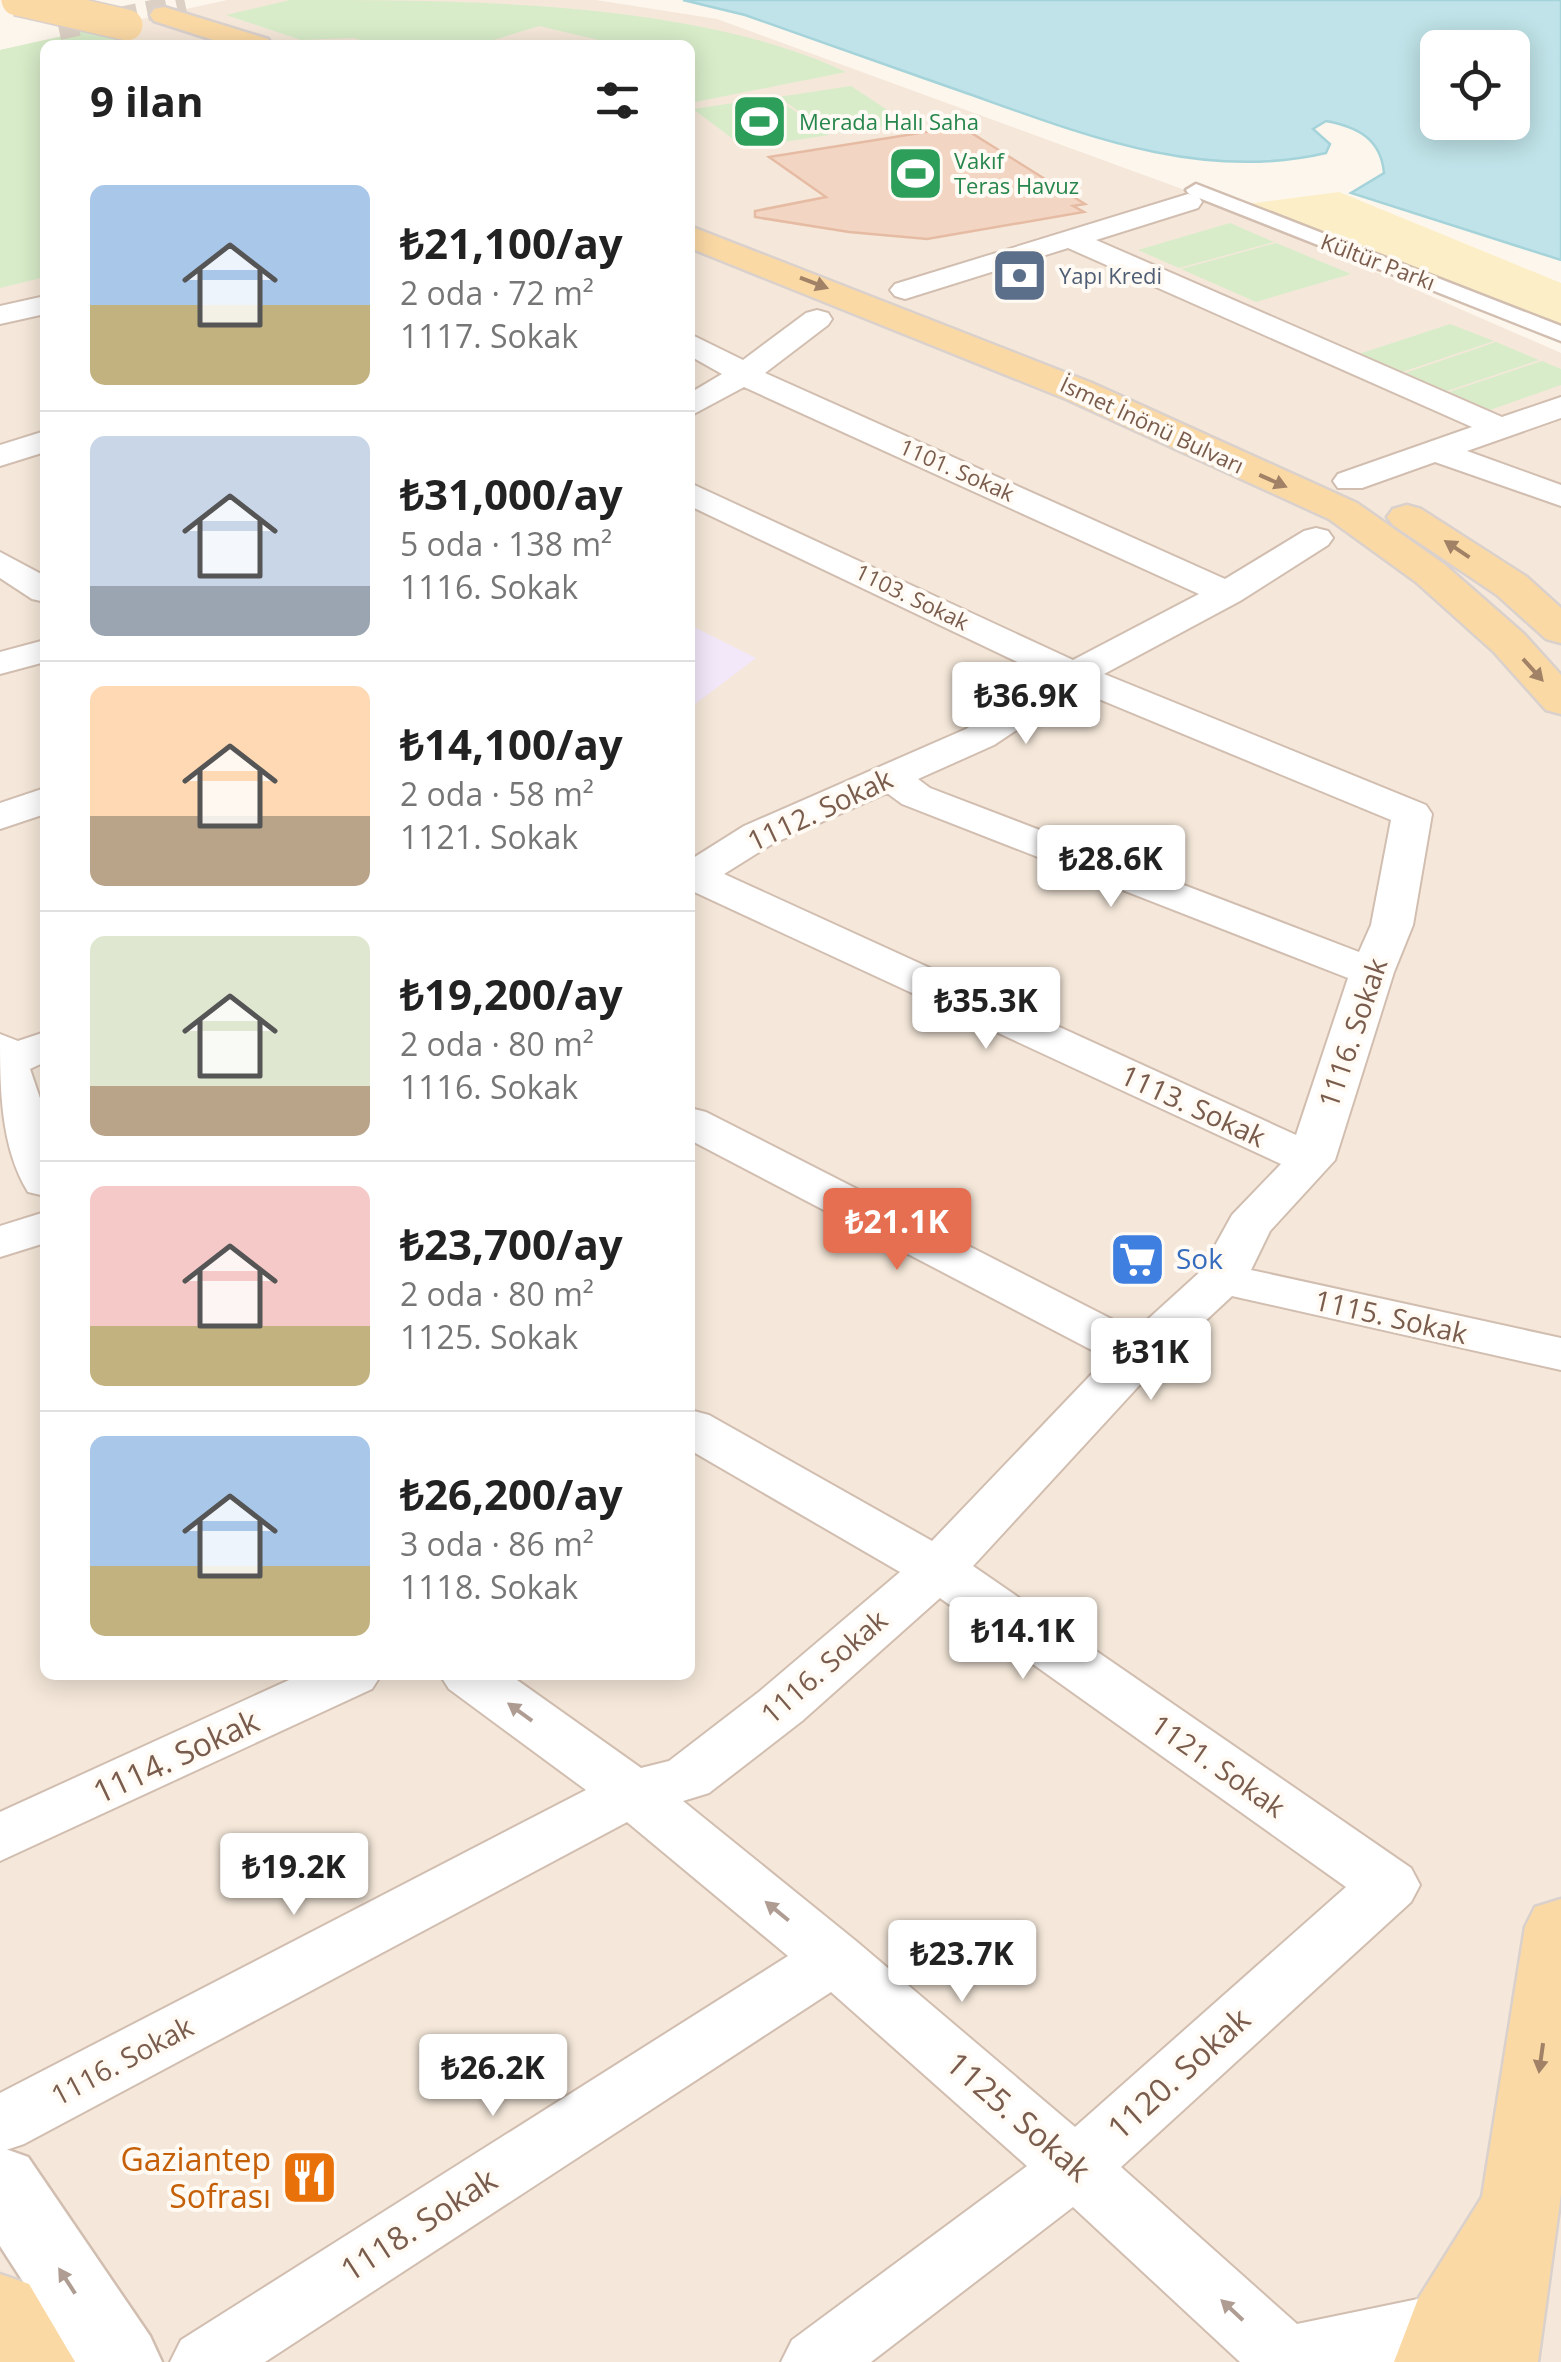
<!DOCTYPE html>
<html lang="tr">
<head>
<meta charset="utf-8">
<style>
  body { margin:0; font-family:"Open Sans",sans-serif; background:#f2f2f2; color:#222; height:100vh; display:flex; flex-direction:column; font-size:38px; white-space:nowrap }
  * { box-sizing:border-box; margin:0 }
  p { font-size:32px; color:#767676 }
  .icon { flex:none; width:55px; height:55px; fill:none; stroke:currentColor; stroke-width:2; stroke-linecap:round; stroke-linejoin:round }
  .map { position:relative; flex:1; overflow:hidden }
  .side { position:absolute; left:40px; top:40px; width:655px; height:1640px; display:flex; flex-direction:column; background:#fff; border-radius:15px; box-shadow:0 5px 25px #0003 }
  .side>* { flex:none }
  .buttons { position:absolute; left:1420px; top:30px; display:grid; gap:20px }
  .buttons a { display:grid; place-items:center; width:110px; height:110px; border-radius:15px; background:#fff; box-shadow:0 5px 25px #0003; font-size:50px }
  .price { position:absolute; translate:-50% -85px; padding:0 22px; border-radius:10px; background:#fff; color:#222; font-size:32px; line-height:65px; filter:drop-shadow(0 2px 5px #0008) }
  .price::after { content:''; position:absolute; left:50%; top:60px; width:30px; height:22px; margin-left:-15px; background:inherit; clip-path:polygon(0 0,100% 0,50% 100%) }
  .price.current { background:#e76f51; color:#fff }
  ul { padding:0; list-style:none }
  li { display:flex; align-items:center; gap:30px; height:250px; padding:0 50px }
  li+li { border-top:2px solid #e0e0e0 }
  li span { display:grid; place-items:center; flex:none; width:280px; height:200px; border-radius:15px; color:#555 }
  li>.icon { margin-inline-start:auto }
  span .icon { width:120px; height:120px; fill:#fffc; stroke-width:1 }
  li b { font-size:42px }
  h2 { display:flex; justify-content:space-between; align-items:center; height:120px; padding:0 50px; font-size:42px }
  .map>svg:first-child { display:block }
  .residential { fill:#f5e8da; fill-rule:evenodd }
  .education { fill:#f3e8fa }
  .green { fill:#d8ecc9 }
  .sand { fill:#fcefc7 }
  .water { fill:#bfe3e8; stroke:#a5d3da; stroke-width:2.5; fill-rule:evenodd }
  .building { fill:#f3d5c3; stroke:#e6bba3; stroke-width:2.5 }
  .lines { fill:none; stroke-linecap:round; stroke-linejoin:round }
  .pedestrian-tunnel { stroke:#dcd0c4; stroke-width:20; stroke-dasharray:20 10; stroke-linecap:butt }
  .pedestrian-casing { stroke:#d1beb0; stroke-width:5 }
  .minor-casing { stroke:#d1beb0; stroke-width:4 }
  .tertiary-casing { stroke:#d1beb0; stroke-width:5 }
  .primary-casing { stroke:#dad1cd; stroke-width:5 }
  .pedestrian { fill:#fff; fill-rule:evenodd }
  .minor { fill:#fff; fill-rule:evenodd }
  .tertiary { fill:#fff; fill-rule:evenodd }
  .primary { fill:#fbd9a5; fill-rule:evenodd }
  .primary-bridge-casing { stroke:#dad1cd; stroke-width:34; stroke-linecap:butt }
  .primary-bridge { stroke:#fbd9a5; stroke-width:31 }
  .oneway { fill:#a18267 }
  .oneway2 { fill:#af9d94 }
  .labels { text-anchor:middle; stroke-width:8; stroke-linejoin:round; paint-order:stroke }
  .far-leisure-label { font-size:22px; fill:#27864d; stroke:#fffaf3; text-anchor:start }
  .far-street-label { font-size:22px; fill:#7a5c4d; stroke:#fffaf3 }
  .far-service-label { font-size:22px; fill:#4e5e75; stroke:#fffaf3; text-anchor:start }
  .street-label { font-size:28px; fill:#7a5c4d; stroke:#fffaf3 }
  .shop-label { font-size:28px; fill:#366cbe; stroke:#fffaf3; text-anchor:start }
  .near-street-label { font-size:32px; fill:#7a5c4d; stroke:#fffaf3 }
  .near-food-label { font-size:32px; fill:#c56008; stroke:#fffaf3; text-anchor:end }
</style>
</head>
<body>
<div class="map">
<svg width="1561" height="2362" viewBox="0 0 1561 2362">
  <rect width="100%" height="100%" fill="#fdf6ec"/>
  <!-- residential -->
  <path class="residential" d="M227 0H596L717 19 1204 197 1561 353V2362H0V50ZM45 45H690V1675H45Z"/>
  <!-- education -->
  <path class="education" d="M690 625 756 658 690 708Z"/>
  <!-- green -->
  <path class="green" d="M290 0C462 0 692 0 846 72L690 103V45H620L539 26 477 45H383L353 38 301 40 226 15Z
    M94 29 144 45H45V277L0 288V50Z
    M851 86 907 123 832 134 778 97Z
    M775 97 829 135 745 148 693 109Z
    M1230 223 1274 242 1179 268 1138 250Z
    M1276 243 1351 274 1256 302 1181 269Z
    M1450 324 1494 341 1402 372 1359 354Z
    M1496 342 1539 360 1447 391 1405 373Z
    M1542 361 1561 369V385L1490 410 1449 392Z"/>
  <!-- sand -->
  <path class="sand" d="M1339 192 1561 283V330L1247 204Z"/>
  <!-- water -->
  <path class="water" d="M683 0H1561V260L1351 193 1384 173C1381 139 1358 127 1326 121L1313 129 1330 144 1326 153C1202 182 1084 135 969 94 894 68 819 41 745 15ZM1438 48H1512V122H1438Z"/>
  <!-- building -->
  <path class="building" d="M951 128 965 129 1085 204 1073 206 1084 212 927 239 849 232 755 217V211L826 197 769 157Z"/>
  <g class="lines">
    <!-- pedestrian-tunnel -->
    <path class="pedestrian-tunnel" d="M59 30 185 3"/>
    <defs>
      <path id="pedestrian" d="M1196 184 1561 326V341L1189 194 1186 190Z"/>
      <path id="minor" d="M1188 194 1198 196 1202 202 1198 208 1096 240 1502 417 1561 397V418L1467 451 1561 485V506L1435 462 1362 488H1338L1333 481 1338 474 1472 427 1068 248 905 299 895 296 890 290 895 284Z
        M45 296V314L0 324V306Z
        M817 310 828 313 832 319 828 325 765 373 1225 579 1304 531 1316 528 1328 531 1333 538 1328 545 1240 601 1104 674 1426 805 1432 814 1413 925 1394 972 1335 1160 1270 1231 1251 1270 1561 1338V1370L1232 1296 1158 1365 973 1566 1411 1868 1420 1885 1411 1902 1121 2167 1297 2324 1447 2293 1472 2302 1482 2324 1472 2346 1413 2362H1240L1073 2207 871 2362H781L792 2340 1027 2166 831 1992 265 2362H170L181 2340 788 1956 627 1822 24 2144 0 2152V2093L586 1790 449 1689 440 1675H510L641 1768 669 1761 760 1691 900 1572 690 1450V1410L709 1415 932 1541 1107 1358 690 1140V1108L706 1112 1135 1331 1201 1271 1232 1215 1281 1164 690 890V860L744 826 966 729 1047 676 690 506V483L1073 660 1199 594 744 387 690 416V393L722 374 690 356V334L743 360 806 313ZM1077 690 1391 820 1371 925 1359 952 930 788 918 779 994 745ZM887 793 902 804 1348 978 1296 1135 724 874 772 844ZM940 1598 1346 1887 1075 2127 856 1941 683 1801 709 1793 802 1721Z
        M45 431V452L0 466V445Z
        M0 552 45 576V602L32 599 0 578Z
        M45 640V662L0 674V652Z
        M45 788V814L0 829V803Z
        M45 1032V1062L30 1069 45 1113V1196L28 1192C0 1146 0 1087 0 1034L18 1041Z
        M45 1212V1243L0 1257V1226Z
        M300 1675H381L372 1689 0 1861V1812Z"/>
      <path id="tertiary" d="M0 2147 28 2157 150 2336 162 2362H75L0 2246Z"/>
      <path id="primary" d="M164 7 268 39 272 45H229L154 21 150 15 154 9Z
        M690 226 1092 383 1357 503 1444 564 1524 634 1561 675V714L1546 710 1494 652 1416 582 1329 519 1066 399 690 248Z
        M1407 505 1421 509 1527 577 1561 608V643L1546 639 1497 595 1393 525 1387 517 1393 509Z
        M1561 1899V2194L1538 2362H1394L1418 2299 1482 2197 1525 1927 1535 1907Z
        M0 2274 29 2284 75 2362H0Z"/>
    </defs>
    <!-- pedestrian casing -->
    <use href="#pedestrian" class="pedestrian-casing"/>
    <!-- minor casing -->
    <use href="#minor" class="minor-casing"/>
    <!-- tertiary casing -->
    <use href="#tertiary" class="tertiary-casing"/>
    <!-- primary casing -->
    <use href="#primary" class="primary-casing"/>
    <!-- pedestrian -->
    <use href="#pedestrian" class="pedestrian"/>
    <!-- minor -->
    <use href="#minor" class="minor"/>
    <!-- tertiary -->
    <use href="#tertiary" class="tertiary"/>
    <!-- primary -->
    <use href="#primary" class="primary"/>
    <defs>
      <path id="primary-bridge" d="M17 0 127 25"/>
    </defs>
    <!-- primary-bridge casing -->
    <use href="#primary-bridge" class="primary-bridge-casing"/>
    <!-- primary-bridge -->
    <use href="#primary-bridge" class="primary-bridge"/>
  </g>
  <!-- one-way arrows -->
  <defs><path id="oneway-solid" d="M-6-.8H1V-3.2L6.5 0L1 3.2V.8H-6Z" transform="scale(2.5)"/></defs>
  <g class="oneway">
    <use href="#oneway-solid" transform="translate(814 283) rotate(21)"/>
    <use href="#oneway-solid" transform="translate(1273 481) rotate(24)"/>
    <use href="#oneway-solid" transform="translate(1457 549) rotate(-146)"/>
    <use href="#oneway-solid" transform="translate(1533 670) rotate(48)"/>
    <use href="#oneway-solid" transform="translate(1541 2058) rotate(98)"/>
  </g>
  <g class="oneway2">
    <use href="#oneway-solid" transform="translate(520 1712) rotate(-144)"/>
    <use href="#oneway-solid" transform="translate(777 1911) rotate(-141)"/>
    <use href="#oneway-solid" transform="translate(67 2281) rotate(-123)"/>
    <use href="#oneway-solid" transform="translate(1232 2310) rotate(-137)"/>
  </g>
  <!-- icons -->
  <defs>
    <symbol id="stadium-square" viewBox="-11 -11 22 22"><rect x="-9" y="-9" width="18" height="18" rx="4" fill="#2e9e5b" stroke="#fffaf3"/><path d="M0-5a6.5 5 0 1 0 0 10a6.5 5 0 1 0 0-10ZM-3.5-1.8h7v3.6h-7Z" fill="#fff"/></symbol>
    <symbol id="bank-square" viewBox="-11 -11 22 22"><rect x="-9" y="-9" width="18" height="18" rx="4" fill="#5c6f8a" stroke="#fffaf3"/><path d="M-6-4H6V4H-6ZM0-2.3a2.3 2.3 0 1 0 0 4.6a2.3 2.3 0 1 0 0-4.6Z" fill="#fff"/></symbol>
    <symbol id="supermarket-square" viewBox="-11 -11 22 22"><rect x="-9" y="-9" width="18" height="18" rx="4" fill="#3f7fe0" stroke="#fffaf3"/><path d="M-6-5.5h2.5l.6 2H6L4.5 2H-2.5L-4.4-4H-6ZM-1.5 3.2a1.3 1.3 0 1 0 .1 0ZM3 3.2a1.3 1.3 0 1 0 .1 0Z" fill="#fff"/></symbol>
    <symbol id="restaurant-square" viewBox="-11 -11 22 22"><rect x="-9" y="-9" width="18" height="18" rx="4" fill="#e8710a" stroke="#fffaf3"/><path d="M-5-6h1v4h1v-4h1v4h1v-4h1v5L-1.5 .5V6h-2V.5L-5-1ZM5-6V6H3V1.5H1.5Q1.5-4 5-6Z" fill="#fff"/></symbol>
  </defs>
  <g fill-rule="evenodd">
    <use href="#stadium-square" x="728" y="90" width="63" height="63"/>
    <use href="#stadium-square" x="884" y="142" width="63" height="63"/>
    <use href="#bank-square" x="988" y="244" width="63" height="63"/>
    <use href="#supermarket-square" x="1106" y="1228" width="63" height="63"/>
    <use href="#restaurant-square" x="278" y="2146" width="63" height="63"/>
  </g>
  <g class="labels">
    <!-- far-leisure labels -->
    <g class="far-leisure-label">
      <text x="799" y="130">Merada Halı Saha</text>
      <text x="954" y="169">Vakıf<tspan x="954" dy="25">Teras Havuz</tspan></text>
    </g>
    <!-- far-street labels -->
    <g class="far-street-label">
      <text transform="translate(1378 262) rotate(21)" y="8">Kültür Parkı</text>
      <text transform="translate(1152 425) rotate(25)" y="8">İsmet İnönü Bulvarı</text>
      <text transform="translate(957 470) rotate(24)" y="8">1101. Sokak</text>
      <text transform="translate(912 597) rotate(26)" y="8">1103. Sokak</text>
    </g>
    <!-- far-service labels -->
    <g class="far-service-label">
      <text x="1059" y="284">Yapı Kredi</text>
    </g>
    <!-- street labels -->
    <g class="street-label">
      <text transform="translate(820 810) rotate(-25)" y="10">1112. Sokak</text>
      <text transform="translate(1353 1033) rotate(-71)" y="10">1116. Sokak</text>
      <text transform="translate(1193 1106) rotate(25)" y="10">1113. Sokak</text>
      <text transform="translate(1391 1317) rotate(13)" y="10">1115. Sokak</text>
      <text transform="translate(824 1667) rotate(-41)" y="10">1116. Sokak</text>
      <text transform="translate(1218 1766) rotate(35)" y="10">1121. Sokak</text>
      <text transform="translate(122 2061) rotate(-28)" y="10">1116. Sokak</text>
    </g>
    <!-- shop labels -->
    <g class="shop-label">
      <text x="1176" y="1269">Sok</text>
    </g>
    <!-- near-street labels -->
    <g class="near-street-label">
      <text transform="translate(176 1757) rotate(-25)" y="11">1114. Sokak</text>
      <text transform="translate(1179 2074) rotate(-42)" y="11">1120. Sokak</text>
      <text transform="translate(1018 2117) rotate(41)" y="11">1125. Sokak</text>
      <text transform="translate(419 2225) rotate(-33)" y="11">1118. Sokak</text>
    </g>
    <!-- near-food labels -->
    <g class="near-food-label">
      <text x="271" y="2171">Gaziantep<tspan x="271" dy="37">Sofrası</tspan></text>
    </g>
  </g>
</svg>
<div class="buttons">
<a><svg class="icon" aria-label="locate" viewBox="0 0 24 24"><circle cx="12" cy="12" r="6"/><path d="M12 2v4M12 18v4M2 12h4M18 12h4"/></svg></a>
</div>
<b class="price" style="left:1026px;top:747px">₺36.9K</b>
<b class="price" style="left:1111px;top:910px">₺28.6K</b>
<b class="price" style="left:986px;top:1052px">₺35.3K</b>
<b class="price current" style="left:897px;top:1273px">₺21.1K</b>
<b class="price" style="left:1151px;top:1403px">₺31K</b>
<b class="price" style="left:1023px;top:1682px">₺14.1K</b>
<b class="price" style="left:294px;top:1918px">₺19.2K</b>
<b class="price" style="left:962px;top:2005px">₺23.7K</b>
<b class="price" style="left:493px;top:2119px">₺26.2K</b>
<section class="side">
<h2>9 ilan<svg class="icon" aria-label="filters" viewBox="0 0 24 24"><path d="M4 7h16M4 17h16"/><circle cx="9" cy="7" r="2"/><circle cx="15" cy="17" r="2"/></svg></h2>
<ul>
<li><span style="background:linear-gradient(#a9c7e8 60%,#c2b280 0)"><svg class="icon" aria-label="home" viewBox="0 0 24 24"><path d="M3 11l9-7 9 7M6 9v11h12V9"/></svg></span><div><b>₺21,100/ay</b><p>2 oda · 72 m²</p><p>1117. Sokak</p></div></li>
<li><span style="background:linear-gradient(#c9d6e8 75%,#9aa5b1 0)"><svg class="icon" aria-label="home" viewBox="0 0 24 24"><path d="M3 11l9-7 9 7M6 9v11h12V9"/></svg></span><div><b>₺31,000/ay</b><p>5 oda · 138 m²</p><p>1116. Sokak</p></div></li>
<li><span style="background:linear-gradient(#ffd9b3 65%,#b9a48a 0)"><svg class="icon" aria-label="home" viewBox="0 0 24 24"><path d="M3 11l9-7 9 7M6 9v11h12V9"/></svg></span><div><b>₺14,100/ay</b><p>2 oda · 58 m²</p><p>1121. Sokak</p></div></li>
<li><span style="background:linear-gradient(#dfe7d0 75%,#b9a48a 0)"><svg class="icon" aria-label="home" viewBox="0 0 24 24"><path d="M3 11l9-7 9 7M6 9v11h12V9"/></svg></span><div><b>₺19,200/ay</b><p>2 oda · 80 m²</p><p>1116. Sokak</p></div></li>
<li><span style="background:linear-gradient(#f6c9c9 70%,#c2b280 0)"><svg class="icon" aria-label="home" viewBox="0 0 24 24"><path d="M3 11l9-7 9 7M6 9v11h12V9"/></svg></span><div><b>₺23,700/ay</b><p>2 oda · 80 m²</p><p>1125. Sokak</p></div></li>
<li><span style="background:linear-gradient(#a9c7e8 65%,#c2b280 0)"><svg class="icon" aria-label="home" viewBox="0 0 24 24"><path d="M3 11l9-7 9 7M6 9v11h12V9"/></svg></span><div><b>₺26,200/ay</b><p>3 oda · 86 m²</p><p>1118. Sokak</p></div></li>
</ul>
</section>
</div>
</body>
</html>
